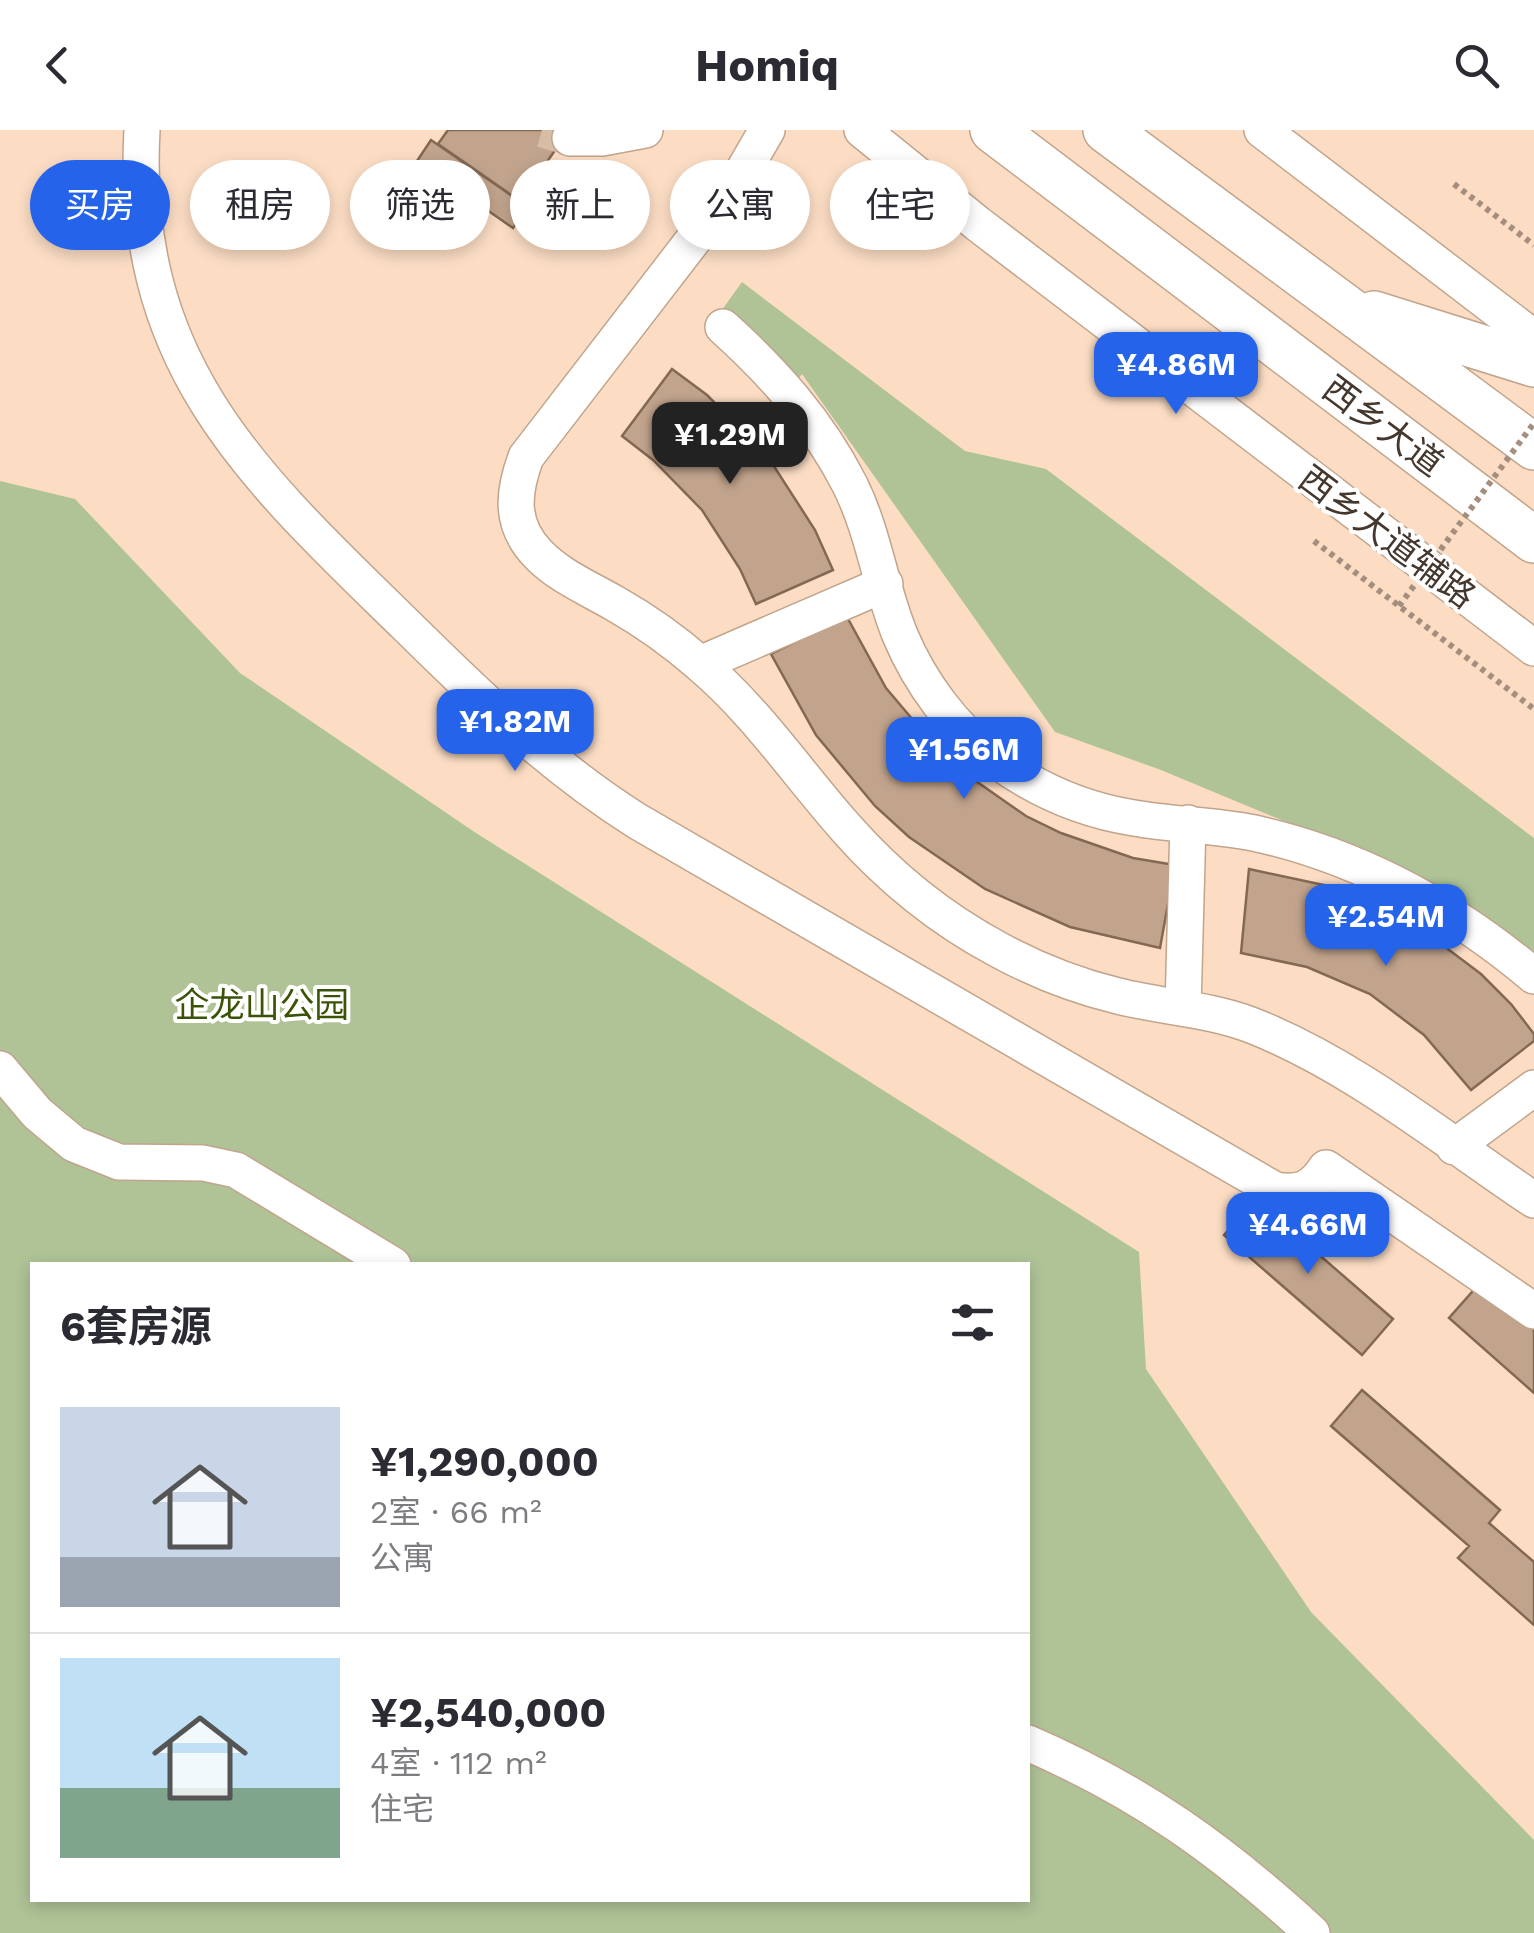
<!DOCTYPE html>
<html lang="zh">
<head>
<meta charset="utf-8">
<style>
  body { margin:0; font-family:"Work Sans","Noto Sans SC",sans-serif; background:#f7f7f7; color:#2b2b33; height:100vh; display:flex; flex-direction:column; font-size:38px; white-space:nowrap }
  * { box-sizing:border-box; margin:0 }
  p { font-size:32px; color:#7c7c81 }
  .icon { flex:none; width:55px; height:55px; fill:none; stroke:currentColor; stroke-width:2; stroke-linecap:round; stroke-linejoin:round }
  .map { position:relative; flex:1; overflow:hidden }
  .side { position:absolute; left:30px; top:1132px; width:1000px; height:640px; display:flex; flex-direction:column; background:#fff; border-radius:0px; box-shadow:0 5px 15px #0003 }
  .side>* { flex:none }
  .top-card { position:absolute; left:30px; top:30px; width:1000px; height:90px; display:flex; gap:20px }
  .price { position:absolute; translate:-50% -85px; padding:0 22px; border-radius:20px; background:#2563eb; color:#fff; font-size:32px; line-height:65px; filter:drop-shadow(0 2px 5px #0008) }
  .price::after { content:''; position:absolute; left:50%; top:60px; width:30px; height:22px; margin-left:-15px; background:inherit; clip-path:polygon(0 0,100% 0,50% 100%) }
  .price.active { background:#222; color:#fff }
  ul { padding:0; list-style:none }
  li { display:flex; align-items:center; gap:30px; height:250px; padding:0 30px }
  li+li { border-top:2px solid #e1e1e2 }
  li span { display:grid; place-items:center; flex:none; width:280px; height:200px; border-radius:0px; color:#555 }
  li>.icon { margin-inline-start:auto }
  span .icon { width:120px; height:120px; fill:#fffc; stroke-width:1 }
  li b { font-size:42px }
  h2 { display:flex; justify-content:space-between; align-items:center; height:120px; padding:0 30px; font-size:42px }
  .chip { padding:0 35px; border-radius:45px; background:#fff; box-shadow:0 5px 15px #0003; font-size:35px; line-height:90px }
  .chip.active { background:#2563eb; color:#fff }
  header { display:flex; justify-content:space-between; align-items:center; height:130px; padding:0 30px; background:#fff; font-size:45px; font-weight:700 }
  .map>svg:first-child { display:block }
  .green { fill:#afc397; fill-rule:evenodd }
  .building { fill:#c2a48d; stroke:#836852; stroke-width:2.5 }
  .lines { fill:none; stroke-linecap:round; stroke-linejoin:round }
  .minor-tunnel { stroke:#d7bca6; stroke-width:35; stroke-dasharray:35 18; stroke-linecap:butt }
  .minor-casing { stroke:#c1a48c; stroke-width:38 }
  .major-casing { stroke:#c1a48c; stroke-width:48 }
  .path { stroke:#a58e7d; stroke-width:6; stroke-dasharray:5 5; stroke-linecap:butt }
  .minor { stroke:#fff; stroke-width:35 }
  .major { stroke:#fff; stroke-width:45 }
  .path-bridge { stroke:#a58e7d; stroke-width:6; stroke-dasharray:5 5; stroke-linecap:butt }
  .labels { text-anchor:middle; stroke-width:8; stroke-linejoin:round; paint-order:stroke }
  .street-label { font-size:35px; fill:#44372e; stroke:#fff }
  .park-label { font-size:35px; fill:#3a5305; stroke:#fff }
</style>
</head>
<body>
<header><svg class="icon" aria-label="back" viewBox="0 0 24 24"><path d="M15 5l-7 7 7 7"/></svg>Homiq<svg class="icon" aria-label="search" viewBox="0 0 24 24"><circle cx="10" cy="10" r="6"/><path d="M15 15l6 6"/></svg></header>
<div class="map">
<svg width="1534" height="1803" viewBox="0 0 1534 1803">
  <rect width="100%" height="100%" fill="#fcddc4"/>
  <!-- green -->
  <path class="green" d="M742 152 965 321 1046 339 1534 708V837L1416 746 1161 640 1055 602 802 244 784 265 706 202Z
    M0 351 75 369 240 543 473 701 1139 1122 1146 1239 1311 1482 1534 1710V1803H0ZM32 1135H1028V1770H32Z"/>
  <!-- building -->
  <path class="building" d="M448 0H569L520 71 438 14Z
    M431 10 528 77 513 98 417 31Z
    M672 239 707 265 768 327 815 400 833 440 756 474 740 439 702 380 653 330 622 306Z
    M847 487 886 558 935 616 963 642 1026 686 1061 703 1133 728 1175 735 1160 818 1070 797 985 759 909 707 875 676 816 605 771 524Z
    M1249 739 1333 757 1412 792 1481 844 1511 874 1534 904V911L1471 960 1424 905 1370 864 1307 837 1241 823Z
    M1255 1069 1393 1189 1362 1225 1224 1105Z
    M1480 1153 1534 1200V1263L1449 1188Z
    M1362 1260 1500 1380 1489 1393 1534 1432V1495L1458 1428 1469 1416 1331 1296Z"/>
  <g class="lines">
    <!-- minor-tunnel -->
    <path class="minor-tunnel" d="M542 0 570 8"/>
    <defs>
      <path id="minor" d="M142 0C129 234 252 345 406 495 479 567 550 636 637 691L1275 1060C1300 1064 1312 1059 1326 1038L1534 1181
        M767 0 734 57 526 327C513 362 509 394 538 424 559 446 588 458 614 473 644 490 674 511 700 534 757 582 797 643 846 698 889 747 941 789 999 820 1036 840 1077 856 1118 866 1162 877 1209 879 1251 895 1353 935 1444 1010 1534 1070
        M862 0 978 94 1534 518
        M1262 0 1534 208
        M570 8H602L645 0
        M723 197C774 243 818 292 850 355 874 403 880 456 900 505 920 553 954 599 996 630 1037 660 1083 680 1134 688 1173 695 1214 695 1254 703 1358 726 1453 778 1534 846
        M700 534 885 454
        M1183 878 1188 693
        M0 939 37 983 74 1014 119 1032 203 1033 236 1040 393 1135
        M1454 1017 1534 958
        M1028 1613C1141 1662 1222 1720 1312 1803"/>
      <path id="major" d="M993 0 1534 410
        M1106 0 1534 317
        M1374 184 1534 234"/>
    </defs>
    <!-- minor casing -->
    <use href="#minor" class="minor-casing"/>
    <!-- major casing -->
    <use href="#major" class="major-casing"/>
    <!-- path -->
    <path class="path" d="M1454 54 1534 115
      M1314 411 1534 579"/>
    <!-- minor -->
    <use href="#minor" class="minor"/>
    <!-- major -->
    <use href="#major" class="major"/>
    <!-- path-bridge -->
    <path class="path-bridge" d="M1399 476 1534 293"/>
  </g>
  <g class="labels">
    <!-- street labels -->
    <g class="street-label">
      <text transform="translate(1383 296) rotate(37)" y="12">西乡大道</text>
      <text transform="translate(1387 407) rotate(37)" y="12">西乡大道辅路</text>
    </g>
    <!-- park labels -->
    <g class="park-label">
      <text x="262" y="887">企龙山公园</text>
    </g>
  </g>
</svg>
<b class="price" style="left:1176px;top:287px">¥4.86M</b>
<b class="price active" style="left:730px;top:357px">¥1.29M</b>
<b class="price" style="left:515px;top:644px">¥1.82M</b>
<b class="price" style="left:964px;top:672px">¥1.56M</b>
<b class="price" style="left:1386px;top:839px">¥2.54M</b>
<b class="price" style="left:1308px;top:1147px">¥4.66M</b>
<div class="top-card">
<a class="chip active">买房</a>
<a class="chip">租房</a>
<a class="chip">筛选</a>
<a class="chip">新上</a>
<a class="chip">公寓</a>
<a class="chip">住宅</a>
</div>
<section class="side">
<h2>6套房源<svg class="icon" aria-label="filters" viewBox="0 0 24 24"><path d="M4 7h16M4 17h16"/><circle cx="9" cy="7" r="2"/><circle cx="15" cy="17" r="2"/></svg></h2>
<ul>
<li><span style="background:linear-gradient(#c9d6e8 75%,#9aa5b1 0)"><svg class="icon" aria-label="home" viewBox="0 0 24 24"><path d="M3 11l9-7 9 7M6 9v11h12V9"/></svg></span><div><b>¥1,290,000</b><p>2室 · 66 m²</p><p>公寓</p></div></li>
<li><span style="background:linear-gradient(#bfe0f5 65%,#7fa58c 0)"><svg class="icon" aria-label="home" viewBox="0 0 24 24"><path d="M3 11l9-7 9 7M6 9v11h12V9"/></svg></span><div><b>¥2,540,000</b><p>4室 · 112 m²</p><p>住宅</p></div></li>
</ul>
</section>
</div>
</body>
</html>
